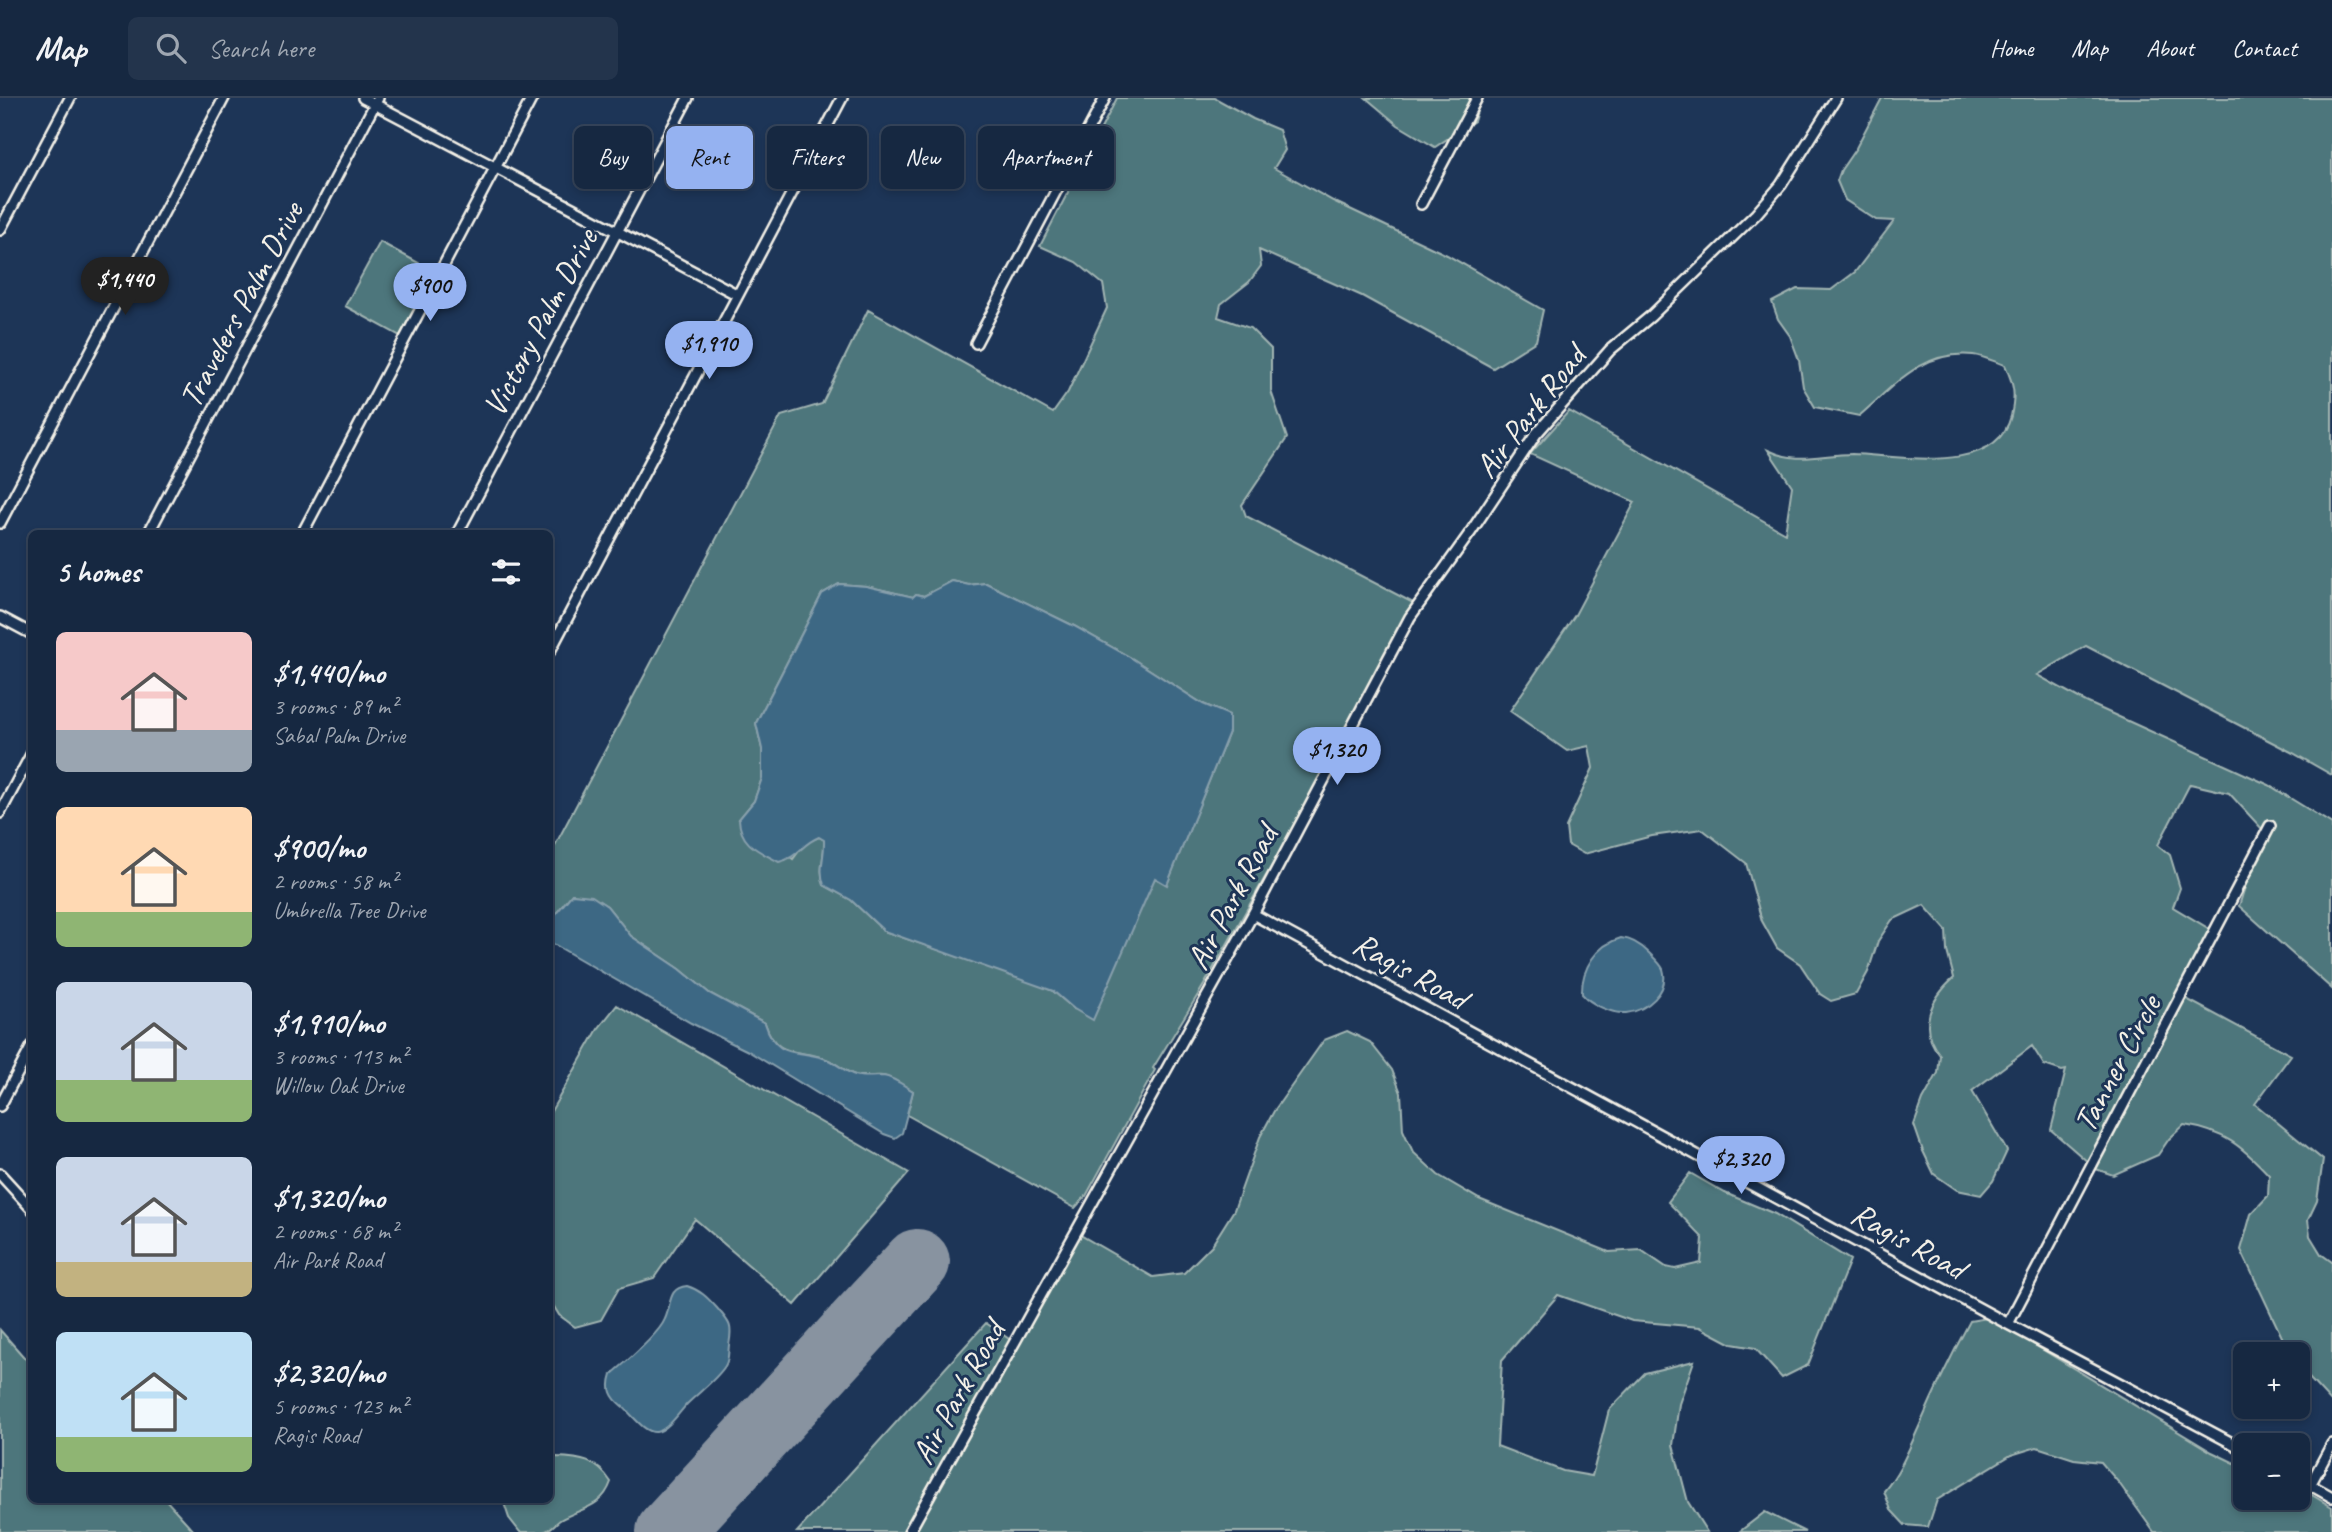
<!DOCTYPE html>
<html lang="en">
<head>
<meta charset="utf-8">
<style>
  body { margin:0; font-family:Caveat,sans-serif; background:#23344c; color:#f1f3f6; height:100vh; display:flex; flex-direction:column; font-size:26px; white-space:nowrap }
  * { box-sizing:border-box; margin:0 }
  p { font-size:23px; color:#9ea6b1 }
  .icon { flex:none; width:38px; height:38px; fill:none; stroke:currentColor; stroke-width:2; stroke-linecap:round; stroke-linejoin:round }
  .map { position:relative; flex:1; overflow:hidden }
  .details { position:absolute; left:28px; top:432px; width:525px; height:973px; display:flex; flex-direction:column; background:#162841; border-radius:10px; box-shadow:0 4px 10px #0003,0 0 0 2px #35445a }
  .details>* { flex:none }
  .hud { position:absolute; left:574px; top:28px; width:665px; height:63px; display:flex; gap:14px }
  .buttons { position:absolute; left:2233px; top:1244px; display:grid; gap:14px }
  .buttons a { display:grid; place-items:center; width:77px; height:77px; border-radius:10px; background:#162841; box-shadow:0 4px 10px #0003,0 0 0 2px #35445a; font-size:35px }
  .price { position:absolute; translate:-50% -60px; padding:0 16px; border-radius:24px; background:#95b2f1; color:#111; font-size:23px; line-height:46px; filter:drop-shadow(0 2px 4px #0008) }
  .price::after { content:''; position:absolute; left:50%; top:42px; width:21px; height:16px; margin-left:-10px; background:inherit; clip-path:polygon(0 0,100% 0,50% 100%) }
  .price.current { background:#222; color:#fff }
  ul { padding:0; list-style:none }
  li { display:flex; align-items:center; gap:21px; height:175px; padding:0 28px }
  li span { display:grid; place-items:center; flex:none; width:196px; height:140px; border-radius:10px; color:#555 }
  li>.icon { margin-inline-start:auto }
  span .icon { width:84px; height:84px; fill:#fffc; stroke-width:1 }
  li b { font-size:30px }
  h2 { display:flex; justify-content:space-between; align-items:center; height:84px; padding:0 28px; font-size:30px }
  .chip { padding:0 24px; border-radius:10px; background:#162841; box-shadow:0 4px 10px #0003,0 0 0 2px #35445a; font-size:24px; line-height:63px }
  .chip.current { background:#95b2f1; color:#111 }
  header { display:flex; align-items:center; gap:42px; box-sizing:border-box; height:98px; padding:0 35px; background:#162841; border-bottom:2px solid #35445a }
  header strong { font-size:33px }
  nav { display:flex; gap:38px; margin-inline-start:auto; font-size:24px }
  .search { width:490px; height:63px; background:#23344c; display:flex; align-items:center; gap:18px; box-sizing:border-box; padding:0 24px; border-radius:10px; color:#9ea6b1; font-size:26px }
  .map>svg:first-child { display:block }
  .green { fill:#4e767b; stroke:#a1b4b2; stroke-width:2; fill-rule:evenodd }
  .water { fill:#3e6884; stroke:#879fac; stroke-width:2 }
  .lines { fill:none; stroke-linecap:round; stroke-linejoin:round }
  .runway { stroke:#8893a0; stroke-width:66 }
  .minor-casing { stroke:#f4f1e8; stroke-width:14 }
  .minor { stroke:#1d3557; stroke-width:9 }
  .labels { text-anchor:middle; stroke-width:6; stroke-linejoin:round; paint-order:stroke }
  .street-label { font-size:33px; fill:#f4f1e8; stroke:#1d3557 }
</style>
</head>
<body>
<header>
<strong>Map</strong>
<div class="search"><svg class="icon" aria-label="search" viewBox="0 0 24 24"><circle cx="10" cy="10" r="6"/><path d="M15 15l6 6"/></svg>Search here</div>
<nav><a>Home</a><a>Map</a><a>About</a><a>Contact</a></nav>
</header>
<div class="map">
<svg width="2332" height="1434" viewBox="0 0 2332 1434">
  <rect width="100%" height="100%" fill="#1d3557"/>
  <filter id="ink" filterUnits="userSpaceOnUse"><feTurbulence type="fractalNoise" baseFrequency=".0143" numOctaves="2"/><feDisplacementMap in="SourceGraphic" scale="14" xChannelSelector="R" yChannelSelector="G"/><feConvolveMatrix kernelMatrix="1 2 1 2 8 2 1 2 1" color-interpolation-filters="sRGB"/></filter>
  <g filter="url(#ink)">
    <!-- green -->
    <path class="green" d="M1117 0H1215L1253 21 1279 32 1285 52 1274 70 1333 103 1447 157 1543 212 1536 243 1493 270 1362 198 1259 152 1261 168 1249 184 1221 206 1218 219 1250 230 1271 251V293L1287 340 1242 407 1246 418 1419 508 1204 887 1153 970 1155 972 1086 1098 1075 1110 907 1017 913 993C904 989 893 980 883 978 874 977 865 980 855 977 845 974 837 965 826 961 797 950 777 962 765 925L709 895 680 871 631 838 607 808 592 799 572 796 550 823V757L781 318 822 306 868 212 1053 315 1068 294 1107 210 1103 186 1076 164 1040 148ZM952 483 968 487 986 485 1074 528 1133 561 1203 606 1229 617V634L1167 786 1155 780 1074 911 1053 893 1035 885 884 833 851 802 824 787C818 769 825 761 824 742L819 739 805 745 793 761 739 721 754 703 762 680V651L756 625 822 496 839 486 866 488 913 499 916 496 924 498Z
      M1366 0H1481L1474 23 1435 49 1398 27Z
      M1882 0H2332V677L2293 655 2086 548 2037 577 2086 604 2269 687 2332 726V891L2239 808 2263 732 2229 695 2190 686 2158 747 2170 757 2180 790 2173 809 2211 832 2179 897 2291 957 2255 1006 2323 1062 2317 1103 2308 1122 2310 1138 2321 1156 2332 1164V1305L2298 1268V1256H2290L2241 1152 2251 1116 2268 1098 2269 1077C2242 1048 2224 1033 2184 1027L2169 1041 2158 1057 2113 1077 2096 1071 2051 1032 2066 972 2062 973 2044 967 2032 948 1972 993 2007 1053 1993 1083 1981 1097 1957 1092 1934 1076 1923 1053 1914 1027 1923 1002 1938 975 1940 957C1917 930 1930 901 1954 880L1947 853 1946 832 1924 807 1892 822 1878 843 1868 874 1856 896 1831 903 1820 896 1800 866 1777 850 1762 823 1746 765 1702 731 1652 738 1584 756 1568 747 1566 729 1593 670 1589 648 1567 653 1510 613 1575 517 1635 404 1530 356 1569 313 1785 435 1792 388 1768 352C1798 367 1821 356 1852 356 1897 357 1996 379 2011 318 2016 296 2014 287 2005 267 1995 264 1983 258 1973 257 1921 252 1894 288 1859 318L1815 309 1803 289 1799 262 1790 238 1778 221 1772 204 1797 191 1831 192 1855 174 1894 123 1876 122 1845 102 1837 83 1841 72 1856 50Z
      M380 144 435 174 400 238 345 208Z
      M617 907 909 1075 795 1207 695 1121 654 1180 619 1190 601 1222 575 1229 559 1217 550 1202V1015L598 931Z
      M1347 933 1370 944 1392 972 1401 995 1403 1032 1413 1054 1438 1077 1479 1101 1609 1154 1641 1152 1666 1169 1675 1171 1701 1165 1703 1140 1668 1104 1690 1075 1725 1095 1775 1116 1850 1162 1808 1267 1782 1280 1755 1250 1732 1246 1700 1229 1632 1223 1558 1197 1502 1262 1497 1348 1563 1373 1592 1378 1609 1312 1645 1275 1694 1263 1679 1306 1673 1347 1688 1404 1707 1434H797L986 1225 1015 1245 1075 1134 1153 1179 1184 1175 1212 1147 1234 1112 1260 1039 1274 1013 1324 942Z
      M1987 1220 2017 1236 2212 1354 2245 1370V1400H2298V1393H2305L2332 1409V1434H2154L2119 1385 2101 1364 2074 1361 2037 1349 2011 1357 1937 1402 1928 1429 1905 1427 1891 1412 1884 1393C1900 1374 1908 1353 1918 1331 1934 1294 1951 1258 1970 1223Z
      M0 1232 31 1267 32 1402H166L195 1434H0Z
      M556 1359C581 1360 597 1362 611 1384 602 1410 581 1410 560 1422 554 1426 550 1433 542 1434 535 1434 527 1434 520 1434L509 1420 503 1402H550V1361Z
      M1765 1414 1805 1434H1739Z"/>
    <!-- water -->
    <path class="water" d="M952 483 969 487 986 485 1074 528 1133 561 1203 606 1229 617V634L1167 787 1155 780 1093 922 1074 911 1053 893 884 833 851 802 824 787C818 769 825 761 824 742L819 739C800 747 799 759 779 764 759 753 740 747 739 721L754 703 762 680V651L756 625 822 496 839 486 866 488 913 499 916 496 924 498Z
      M572 796 592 798 607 808 631 838 680 871 709 895 765 925C777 963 797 950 826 961 837 965 845 974 855 977 865 980 874 978 883 978 893 979 905 988 913 993L902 1035 895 1040 884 1036 748 953 691 925 550 844V823Z
      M1621 840C1633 841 1641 847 1649 855 1654 860 1660 865 1663 871 1670 894 1646 913 1626 915 1611 916 1591 906 1582 896 1581 871 1596 847 1621 840Z
      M687 1188C700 1192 707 1199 716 1209 730 1225 733 1227 729 1247 728 1254 729 1262 725 1268 716 1282 699 1294 687 1306 680 1314 667 1333 656 1334 644 1335 631 1315 622 1308 611 1299 607 1291 612 1276 625 1265 659 1236 665 1221 672 1206 667 1190 687 1188Z"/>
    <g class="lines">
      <!-- runway -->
      <path class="runway" d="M669 1434 917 1164"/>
      <defs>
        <path id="minor" d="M363 0 738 197
          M1421 106 1477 0
          M0 132 70 0
          M976 245 1105 0
          M0 425 224 0
          M148 436 378 0
          M302 436 532 0
          M457 436 688 0
          M0 519 32 536
          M550 553 842 0
          M0 715 32 655
          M1253 816 2008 1226 2245 1352
          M0 1008 32 948
          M0 1076 32 1111
          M2008 1226 2270 728
          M2298 1380 2332 1399
          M2310 1387 2332 1346
          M909 1434 1253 816 1410 519 1470 435 1536 336 1610 252 1651 218 1756 116 1781 87 1836 0"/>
      </defs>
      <!-- minor casing -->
      <use href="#minor" class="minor-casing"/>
      <!-- minor -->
      <use href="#minor" class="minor"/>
    </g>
  </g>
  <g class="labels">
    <!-- street labels -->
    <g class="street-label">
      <text transform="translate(240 206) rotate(-62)" y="12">Travelers Palm Drive</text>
      <text transform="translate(539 224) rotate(-62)" y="12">Victory Palm Drive</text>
      <text transform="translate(1529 313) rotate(-52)" y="12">Air Park Road</text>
      <text transform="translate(1231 799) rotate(-62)" y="12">Air Park Road</text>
      <text transform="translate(1411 872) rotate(29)" y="12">Ragis Road</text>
      <text transform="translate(2116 965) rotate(-62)" y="12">Tanner Circle</text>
      <text transform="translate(1909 1142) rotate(29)" y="12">Ragis Road</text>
      <text transform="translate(957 1294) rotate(-61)" y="12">Air Park Road</text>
    </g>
  </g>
</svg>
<div class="buttons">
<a>+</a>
<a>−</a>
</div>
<b class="price current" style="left:125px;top:219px">$1,440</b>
<b class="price" style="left:430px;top:225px">$900</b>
<b class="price" style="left:709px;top:283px">$1,910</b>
<b class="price" style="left:1337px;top:689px">$1,320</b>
<b class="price" style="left:1741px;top:1098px">$2,320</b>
<div class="hud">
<a class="chip">Buy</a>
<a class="chip current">Rent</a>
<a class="chip">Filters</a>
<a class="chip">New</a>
<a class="chip">Apartment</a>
</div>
<section class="details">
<h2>5 homes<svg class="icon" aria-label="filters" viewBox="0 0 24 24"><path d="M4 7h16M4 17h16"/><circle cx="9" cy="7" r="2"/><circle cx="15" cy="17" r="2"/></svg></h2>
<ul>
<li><span style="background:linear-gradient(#f6c9c9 70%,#9aa5b1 0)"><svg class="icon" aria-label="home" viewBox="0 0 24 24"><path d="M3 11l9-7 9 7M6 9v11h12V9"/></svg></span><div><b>$1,440/mo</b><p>3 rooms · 89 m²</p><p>Sabal Palm Drive</p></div></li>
<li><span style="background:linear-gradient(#ffd9b3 75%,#8fb573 0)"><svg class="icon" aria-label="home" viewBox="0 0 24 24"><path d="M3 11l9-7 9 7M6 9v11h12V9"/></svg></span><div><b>$900/mo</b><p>2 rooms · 58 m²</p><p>Umbrella Tree Drive</p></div></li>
<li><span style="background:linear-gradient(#c9d6e8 70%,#8fb573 0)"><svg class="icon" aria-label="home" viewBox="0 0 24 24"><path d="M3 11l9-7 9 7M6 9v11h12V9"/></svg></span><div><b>$1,910/mo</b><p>3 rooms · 113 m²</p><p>Willow Oak Drive</p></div></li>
<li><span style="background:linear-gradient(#c9d6e8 75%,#c2b280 0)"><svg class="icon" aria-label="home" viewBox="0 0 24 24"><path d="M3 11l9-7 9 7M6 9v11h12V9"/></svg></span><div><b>$1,320/mo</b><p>2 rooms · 68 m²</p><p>Air Park Road</p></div></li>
<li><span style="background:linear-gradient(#bfe0f5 75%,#8fb573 0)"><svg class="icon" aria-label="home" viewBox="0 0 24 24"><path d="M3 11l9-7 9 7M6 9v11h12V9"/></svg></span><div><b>$2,320/mo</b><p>5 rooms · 123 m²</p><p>Ragis Road</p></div></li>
</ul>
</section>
</div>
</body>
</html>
